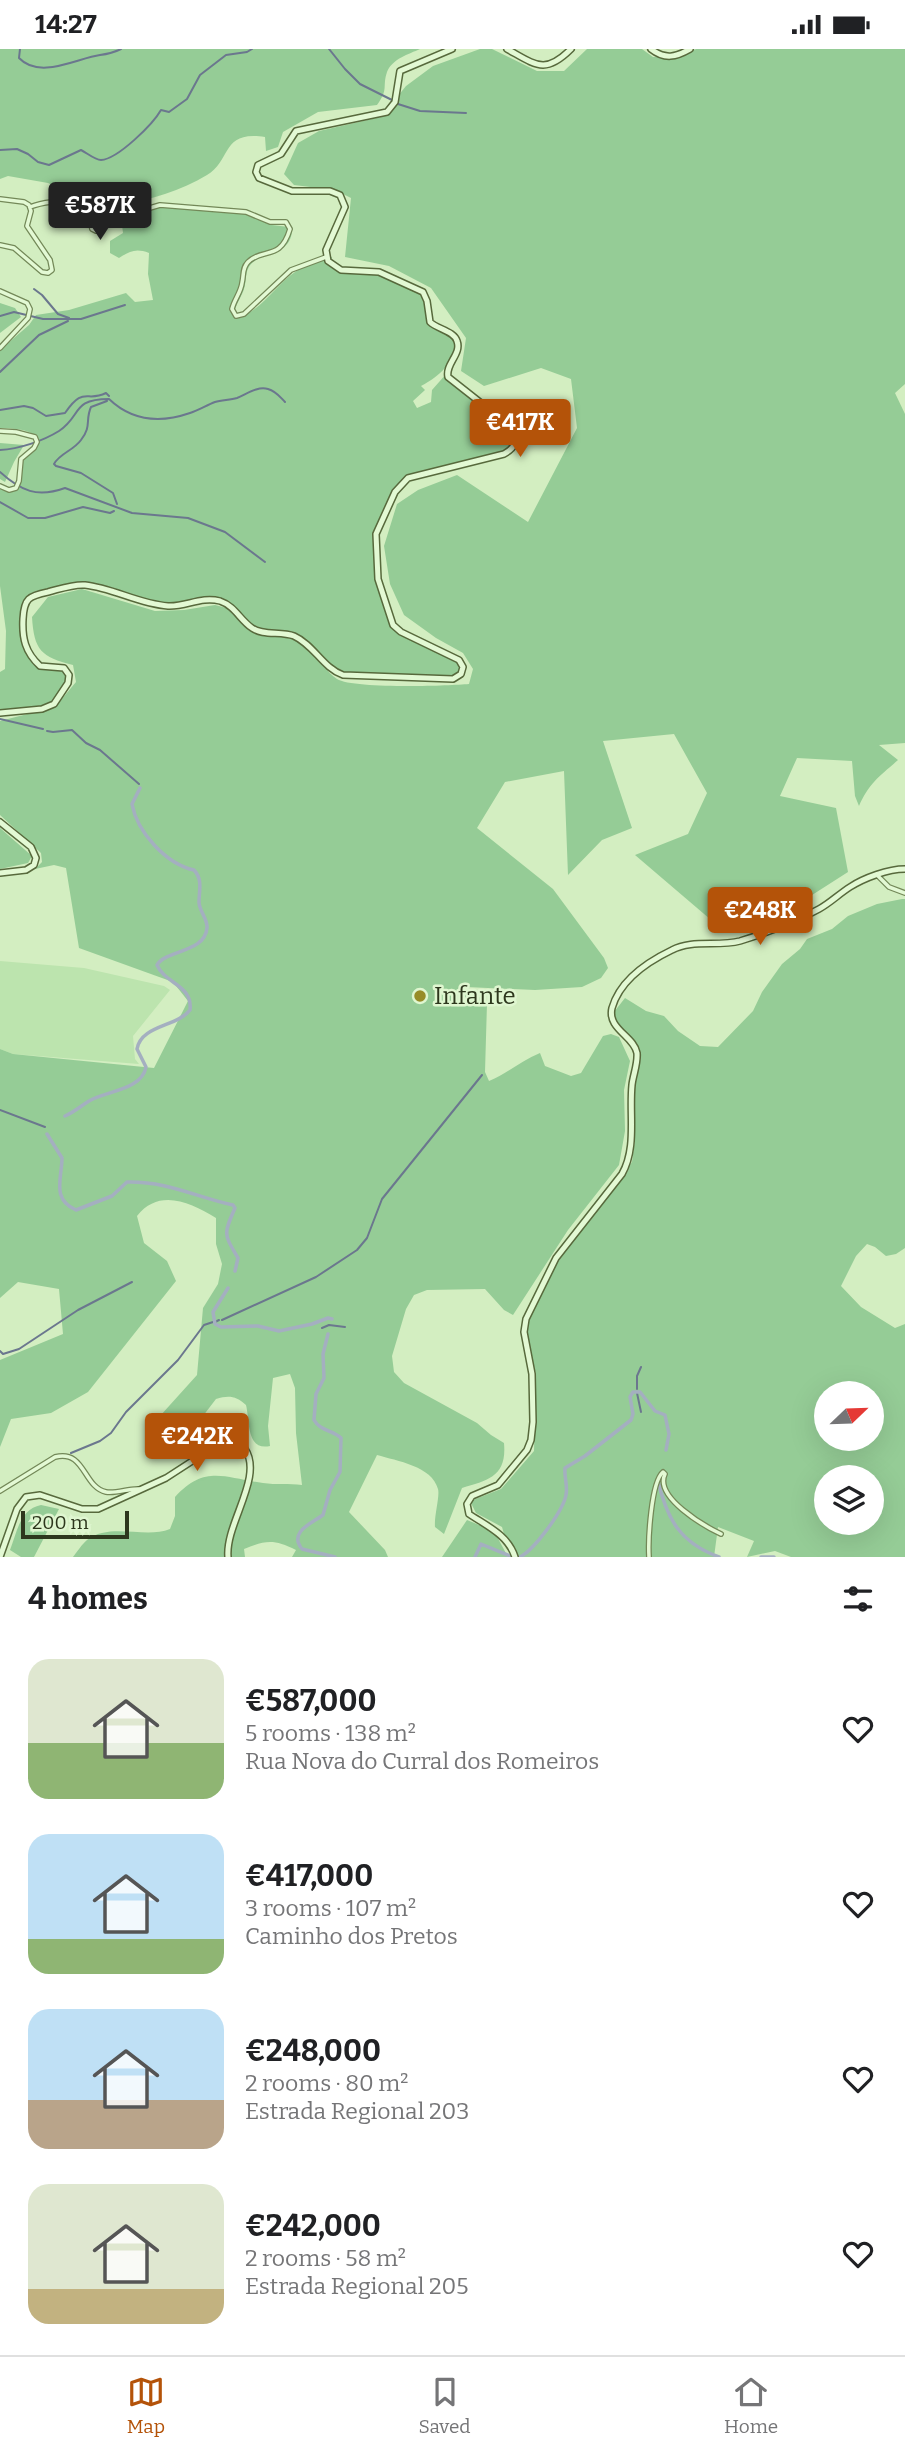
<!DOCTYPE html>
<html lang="en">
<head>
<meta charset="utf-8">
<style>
  body { margin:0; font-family:Bitter,serif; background:#f2f2f2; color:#202124; height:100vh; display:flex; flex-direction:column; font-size:26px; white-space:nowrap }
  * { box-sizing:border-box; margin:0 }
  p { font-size:23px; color:#757577 }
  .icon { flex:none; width:38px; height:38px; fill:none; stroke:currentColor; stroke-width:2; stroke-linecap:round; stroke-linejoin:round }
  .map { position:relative; height:1508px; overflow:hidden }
  .details { display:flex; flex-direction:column; background:#fff; flex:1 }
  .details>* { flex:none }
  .needle { width:46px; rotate:67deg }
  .fabs { position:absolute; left:814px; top:1332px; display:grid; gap:14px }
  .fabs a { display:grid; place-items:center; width:70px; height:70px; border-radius:50%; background:#fff; box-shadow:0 7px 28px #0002; font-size:35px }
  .scale { position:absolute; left:21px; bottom:18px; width:108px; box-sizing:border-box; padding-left:7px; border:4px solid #2d371d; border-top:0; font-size:19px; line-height:24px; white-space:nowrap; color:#2d371d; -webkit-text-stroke:5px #dff6d0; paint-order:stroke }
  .price { position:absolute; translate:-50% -60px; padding:0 16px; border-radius:7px; background:#b45309; color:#fff; font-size:23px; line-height:46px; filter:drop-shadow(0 2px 4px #0008) }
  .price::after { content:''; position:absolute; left:50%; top:42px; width:21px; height:16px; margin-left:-10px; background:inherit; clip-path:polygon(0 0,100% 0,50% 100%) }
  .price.selected { background:#222; color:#fff }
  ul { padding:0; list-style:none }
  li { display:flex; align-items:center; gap:21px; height:175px; padding:0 28px }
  li span { display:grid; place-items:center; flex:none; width:196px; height:140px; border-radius:21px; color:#555 }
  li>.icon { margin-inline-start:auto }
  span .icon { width:84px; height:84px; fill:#fffc; stroke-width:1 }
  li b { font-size:30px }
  h2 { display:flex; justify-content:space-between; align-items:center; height:84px; padding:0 28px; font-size:30px }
  .status { display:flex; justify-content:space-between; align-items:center; height:49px; padding:0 35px; background:#fff; direction:ltr }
  .status svg { height:19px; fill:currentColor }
  .dock { display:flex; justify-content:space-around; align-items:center; height:98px; border-top:2px solid #e0e0e0; background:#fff; font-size:19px; color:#757577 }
  .dock a { display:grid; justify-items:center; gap:4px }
  .dock .selected { color:#b45309 }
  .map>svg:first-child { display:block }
  .farmland { fill:#bce4ae }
  .green { fill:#95cc96; fill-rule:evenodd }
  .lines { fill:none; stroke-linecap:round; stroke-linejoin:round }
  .stream { stroke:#6b778e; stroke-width:2 }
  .canal { stroke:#a4afc0; stroke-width:3.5 }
  .street-casing { stroke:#738858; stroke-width:6 }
  .secondary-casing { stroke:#57693c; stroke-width:8 }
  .street { stroke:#e3f9d4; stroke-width:3.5 }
  .secondary { stroke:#e3f9d4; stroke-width:5 }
  .poi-dot { fill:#978c28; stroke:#dff6d0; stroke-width:2.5 }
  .labels { text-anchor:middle; stroke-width:5; stroke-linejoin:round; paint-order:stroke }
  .poi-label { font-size:24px; fill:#2d371d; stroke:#dff6d0; text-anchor:start }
</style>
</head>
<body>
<div class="status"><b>14:27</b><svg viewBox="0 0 49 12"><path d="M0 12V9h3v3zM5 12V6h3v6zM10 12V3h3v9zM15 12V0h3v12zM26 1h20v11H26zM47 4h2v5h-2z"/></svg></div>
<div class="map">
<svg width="905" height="1508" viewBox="0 0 905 1508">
  <rect width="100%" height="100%" fill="#d3eec1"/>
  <!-- farmland -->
  <path class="farmland" d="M0 912 84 919 164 937 170 941 133 987 135 1010 139 1015 13 1005 0 1000Z"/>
  <!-- green -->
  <path class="green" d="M0 0H420C409 5 392 10 387 23 382 38 389 40 377 56L318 63 283 83 278 98 266 102 265 88C221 81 232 111 207 126 182 141 149 152 120 155L107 145 67 143 48 134 8 127 0 130Z
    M480 0H492L537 22H564L587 0H642L653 8H680L696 0H905V335L895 344 905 365V694L879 696 898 711C880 727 869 734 859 757L855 747 852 712 797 709 780 747 836 759 848 823 784 864 724 882 635 806 688 785 707 744 674 685 603 692 632 779 602 791 568 826 564 722 505 733 477 779 553 840 604 909 608 919 601 929 582 938 535 941 466 938 487 954 485 1023 489 1032C508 1024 521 1012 540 1004L545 1017 571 1027 581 1024 603 987 611 985 619 988 630 1012 624 1041 625 1082 619 1116 568 1181 513 1266 504 1261 485 1240 427 1241 414 1246 406 1260 392 1307 394 1323 404 1334 477 1374 491 1386 504 1394C507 1427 489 1431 462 1439L444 1485 435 1478C434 1467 440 1447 438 1440 432 1417 397 1412 377 1406L349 1463 385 1501 388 1508H292L296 1501C274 1490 266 1491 244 1500L245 1508H73C77 1503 82 1495 87 1491 110 1473 145 1490 170 1480L175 1467V1448C205 1415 225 1429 263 1434 276 1436 289 1434 302 1436L296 1384 295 1339 290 1325 273 1329 268 1377 270 1397C246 1402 250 1372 246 1356 236 1347 229 1346 216 1350L173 1406 163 1409C156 1398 150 1391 151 1377L197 1326 203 1259 218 1235 222 1215 216 1195V1169C190 1153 159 1139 137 1167L144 1194 167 1212 176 1232 88 1343 51 1364 11 1370 0 1398V1311L63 1285 59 1240 18 1233 0 1249V1000L13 1005 154 1019 188 952 173 933 79 899 66 819 54 816 35 820 42 813 41 804 0 766V672L55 658 76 633 73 616C41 608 34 601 32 568L48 548 82 540 155 562 184 561 215 556 231 560 218 552 172 557 94 538 76 537 45 544 25 553 22 585 38 616 59 618 69 626 59 650 42 660 0 665V623L5 620 6 582 0 537V437L14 440 19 432 21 410 34 399 37 389C29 379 13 380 0 379V301L29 276 36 266 69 261 126 244 135 253 153 251 148 225 149 204C136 199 130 202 119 209L110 204V192L123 184 121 168 162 156 249 163 272 176 289 178 292 182C290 206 265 202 252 214 244 222 247 231 244 240 242 247 237 253 235 261L238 268C262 262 275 236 295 223 306 215 320 213 332 208L331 216 336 219 372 221 423 243C426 257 426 271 439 280 447 285 453 284 458 293 451 315 442 326 421 337L425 341 413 352 417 359 431 353 432 341 447 324 512 377 516 392 504 405 408 429C397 439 392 449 386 462 365 505 381 538 397 579L455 608 462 622 453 630 344 626 311 601C319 609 327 624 337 630 353 640 447 637 469 635L473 620 463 604 436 589 404 566 390 535 384 497 397 455 418 441 457 426 528 473 577 379 571 330 541 319 484 337 461 322 466 289 431 239 389 217 345 208 351 149 335 141 294 136 284 125 298 94 319 82 381 68 406 37 433 17Z
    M0 254 15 259 21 268 0 284Z
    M0 394 24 396 14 413 5 433 0 430Z
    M0 779 32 807 28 814 0 820Z
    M902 850H905V1199L896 1205 886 1207 875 1198 867 1195 856 1207 841 1237 861 1258 895 1279 905 1275V1508H791L775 1502 747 1508 754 1492 718 1478 714 1508H516L506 1492 502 1478 476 1464 470 1452 501 1440 534 1402 536 1325 526 1286 527 1275 557 1213 632 1113 635 1092V1032L641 1008 640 1002 616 973 614 963 625 949 646 962 664 967 678 982 700 997 718 998 753 962 762 943 782 915 800 900 807 890 832 880 848 867 877 855ZM826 1344H872V1390H826ZM826 1428H872V1474H826Z
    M41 1456 59 1460 34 1508H21L10 1501C17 1483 20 1460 41 1456Z
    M467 1471 494 1482 508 1508H442Z"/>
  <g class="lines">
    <!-- stream -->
    <path class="stream" d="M20 0 19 9C40 31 77 9 100 6 108 5 113 4 121 0
      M329 0 345 20 360 35 392 51
      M398 55 420 62 466 64
      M0 101 17 100 28 105 38 113 49 116 81 101C87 104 95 111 101 111 118 110 153 75 161 61L169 63 187 50 200 26 226 6 247 3 252 0
      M34 240 42 246 58 265 69 269
      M0 267 14 263 43 270H81L125 256
      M0 323 39 286 68 272
      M107 352 91 358C85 371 92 377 81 391 73 402 60 404 54 415L56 417 81 424 113 444 117 455
      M0 361 24 357 33 359 46 367 65 364C84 336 86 354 106 344L109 347
      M0 401C19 400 43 392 59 382 82 367 71 350 109 350 132 372 161 374 190 364 199 361 207 356 215 353 222 351 230 351 237 349 247 345 257 337 268 340 276 342 280 348 285 353
      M0 423C21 442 37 449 65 439L132 464 188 469 225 483 265 513
      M0 453 28 469H45L83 458 110 464 114 462
      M0 670 43 680
      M47 682 53 683 72 681 86 694 100 701 139 735
      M0 1061 45 1078
      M222 1271 316 1228 357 1201 367 1189 382 1150 482 1026
      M215 1273 219 1271
      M322 1279 329 1276 345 1278
      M0 1302 3 1305 19 1300 78 1261 132 1233
      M637 1340V1327L641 1318
      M637 1344 641 1363
      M71 1404 100 1392 111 1384 126 1363 178 1311 204 1276 213 1273"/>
    <!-- canal -->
    <path class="canal" d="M65 1067C74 1063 81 1057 89 1052 106 1042 142 1041 146 1018L137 1000C141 976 177 978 190 961 193 936 165 935 157 916 165 901 205 904 207 879 208 870 199 862 199 853 199 841 203 831 194 821 166 815 137 783 132 755L140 739
      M47 1085 62 1109C62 1129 51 1150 76 1161L112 1147 127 1133C167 1132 196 1148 233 1156L235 1159C223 1186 224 1185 238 1209L235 1222
      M228 1239 213 1263 215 1275 221 1278 258 1277 279 1282 312 1275 328 1269 332 1270
      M328 1285 323 1305 324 1329 316 1345 314 1371C320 1382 333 1381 341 1389L340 1423 330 1441 323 1466C312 1474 288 1483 302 1500L335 1508
      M658 1432C667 1470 680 1494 719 1508
      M475 1508 481 1495 510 1507
      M520 1508C534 1501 563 1462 566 1446 568 1437 564 1428 565 1419L585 1407 631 1371 633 1365 630 1348 633 1343H640L655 1362 665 1366 669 1385 666 1401
      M761 1508H774"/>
    <defs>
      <path id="street" d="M0 150 24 153 29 156 31 162 27 177 50 211 52 221 48 224 42 223 14 199 0 196
        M30 158C50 150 73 153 94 151L96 155 89 163 92 180 96 182 116 169 160 156 246 163 270 173H286L290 180C280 213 263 198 248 213 242 219 244 226 242 234 241 243 234 251 232 260L236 267 244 265 291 221 326 208
        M0 242 27 254 30 260 28 269 0 299
        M0 382 16 383 35 388 37 393 34 399 21 410 19 432 16 439 9 441 0 437
        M878 827 889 838 905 844
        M0 1442 55 1408C85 1400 83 1438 106 1443 116 1445 129 1439 139 1440
        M649 1508C648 1491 651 1433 663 1423L665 1425C654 1448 704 1477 721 1485"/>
      <path id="secondary" d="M507 0C536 16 545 26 571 0
        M651 0C665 11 676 8 690 0
        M0 664 42 660 54 655 68 634 69 626 64 619 40 617C25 603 22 589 23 570 24 549 29 547 48 543 60 540 73 535 85 536 113 539 139 555 168 557 186 558 201 547 220 552 235 557 240 571 252 579 263 587 281 582 294 587 314 596 323 619 343 626L453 630 461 625 463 618 459 611 401 583 393 576 378 530 376 485 395 443 408 429 504 405C515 399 518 392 514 380L448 328C445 315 462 305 457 292 454 282 437 280 430 273L427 252 423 243 379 223 341 221 328 212 326 201 345 158 340 146 330 142H292L259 129 256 123 258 116 281 105 296 82 387 63 395 53 400 22 452 0
        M0 773 31 798 36 809 34 816 26 821 0 824
        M0 1508 17 1460 26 1448 40 1446 82 1460H98L166 1429 220 1394 233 1393 245 1400C264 1428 225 1475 228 1508
        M515 1508C508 1486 487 1477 469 1465L467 1455 472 1447 498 1436 527 1401 531 1391 533 1373 532 1325 524 1283 526 1270 556 1209 622 1125C637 1098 629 1066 632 1036 633 1026 638 1015 637 1004 634 987 607 980 612 959 620 931 647 913 672 901 692 890 718 898 740 892 766 884 795 873 819 860 830 854 839 845 850 838 864 829 888 820 905 820"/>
    </defs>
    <!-- street casing -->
    <use href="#street" class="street-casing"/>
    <!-- secondary casing -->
    <use href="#secondary" class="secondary-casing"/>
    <!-- street -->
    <use href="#street" class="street"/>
    <!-- secondary -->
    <use href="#secondary" class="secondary"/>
  </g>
  <!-- markers -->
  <circle class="poi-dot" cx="420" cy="947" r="7"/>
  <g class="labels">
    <!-- poi labels -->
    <g class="poi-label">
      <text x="434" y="955">Infante</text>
    </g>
  </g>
</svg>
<div class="fabs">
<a><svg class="needle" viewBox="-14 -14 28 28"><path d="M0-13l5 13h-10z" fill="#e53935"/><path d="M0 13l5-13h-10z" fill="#757577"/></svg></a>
<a><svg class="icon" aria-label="layers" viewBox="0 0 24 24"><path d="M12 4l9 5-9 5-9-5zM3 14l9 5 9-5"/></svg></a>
</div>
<div class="scale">200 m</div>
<b class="price selected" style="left:100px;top:193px">€587K</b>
<b class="price" style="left:520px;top:410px">€417K</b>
<b class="price" style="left:760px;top:898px">€248K</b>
<b class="price" style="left:197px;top:1424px">€242K</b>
</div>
<section class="details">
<h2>4 homes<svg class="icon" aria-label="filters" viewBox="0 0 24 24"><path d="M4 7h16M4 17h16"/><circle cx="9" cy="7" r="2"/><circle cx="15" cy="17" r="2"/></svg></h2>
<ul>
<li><span style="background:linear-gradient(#dfe7d0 60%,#8fb573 0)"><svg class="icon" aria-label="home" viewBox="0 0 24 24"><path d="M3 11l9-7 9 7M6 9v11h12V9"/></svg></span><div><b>€587,000</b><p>5 rooms · 138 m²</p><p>Rua Nova do Curral dos Romeiros</p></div><svg class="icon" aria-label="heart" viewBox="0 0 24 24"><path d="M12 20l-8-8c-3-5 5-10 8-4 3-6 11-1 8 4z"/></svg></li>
<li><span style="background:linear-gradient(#bfe0f5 75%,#8fb573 0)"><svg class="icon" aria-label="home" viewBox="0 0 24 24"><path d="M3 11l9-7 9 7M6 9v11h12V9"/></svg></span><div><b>€417,000</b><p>3 rooms · 107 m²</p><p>Caminho dos Pretos</p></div><svg class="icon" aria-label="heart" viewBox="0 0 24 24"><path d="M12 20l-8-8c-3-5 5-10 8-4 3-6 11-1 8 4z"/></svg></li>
<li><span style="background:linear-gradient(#bfe0f5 65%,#b9a48a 0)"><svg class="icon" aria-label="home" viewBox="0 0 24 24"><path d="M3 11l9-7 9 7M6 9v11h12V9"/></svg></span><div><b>€248,000</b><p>2 rooms · 80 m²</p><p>Estrada Regional 203</p></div><svg class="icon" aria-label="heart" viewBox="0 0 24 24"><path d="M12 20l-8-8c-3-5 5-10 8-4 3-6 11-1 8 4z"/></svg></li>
<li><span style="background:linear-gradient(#dfe7d0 75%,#c2b280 0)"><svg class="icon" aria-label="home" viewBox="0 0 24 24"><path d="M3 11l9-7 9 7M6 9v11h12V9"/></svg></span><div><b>€242,000</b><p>2 rooms · 58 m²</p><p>Estrada Regional 205</p></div><svg class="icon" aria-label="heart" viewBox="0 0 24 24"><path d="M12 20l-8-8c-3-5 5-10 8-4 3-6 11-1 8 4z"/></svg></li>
</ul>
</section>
<nav class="dock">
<a class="selected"><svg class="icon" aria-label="map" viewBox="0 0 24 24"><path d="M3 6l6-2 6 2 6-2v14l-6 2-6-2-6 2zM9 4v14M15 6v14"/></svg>Map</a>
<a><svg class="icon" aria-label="saved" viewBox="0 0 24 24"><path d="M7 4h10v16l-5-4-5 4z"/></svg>Saved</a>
<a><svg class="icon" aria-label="home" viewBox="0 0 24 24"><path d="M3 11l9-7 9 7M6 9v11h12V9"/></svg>Home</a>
</nav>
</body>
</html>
